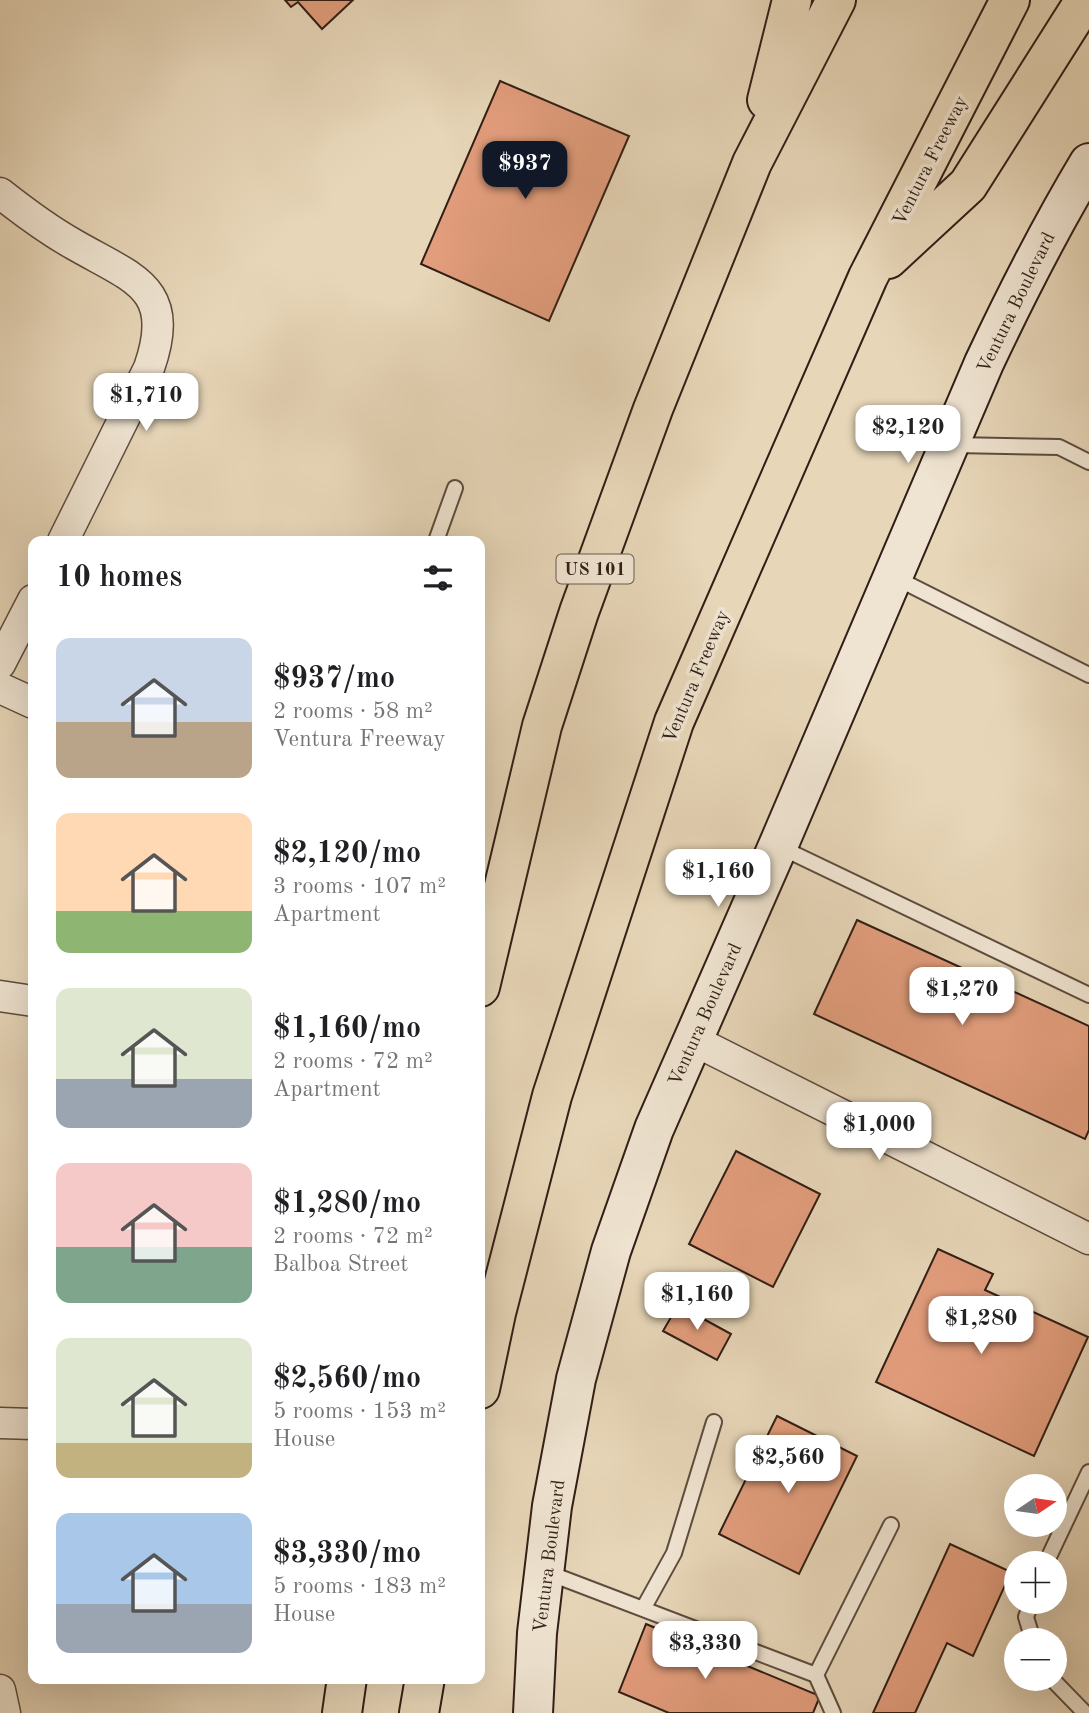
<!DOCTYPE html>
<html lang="en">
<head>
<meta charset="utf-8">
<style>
  body { margin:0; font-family:"Old Standard TT",serif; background:#f2f2f2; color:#202124; height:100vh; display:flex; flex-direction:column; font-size:26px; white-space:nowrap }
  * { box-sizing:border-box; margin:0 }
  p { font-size:23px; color:#757577 }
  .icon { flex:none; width:38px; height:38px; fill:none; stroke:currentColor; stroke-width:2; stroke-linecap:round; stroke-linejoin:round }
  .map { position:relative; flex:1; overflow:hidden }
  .details { position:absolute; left:28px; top:536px; width:457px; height:1148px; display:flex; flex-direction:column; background:#fff; border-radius:14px; box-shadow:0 7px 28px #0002 }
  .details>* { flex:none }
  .needle { width:46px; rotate:77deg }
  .fabs { position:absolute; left:1004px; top:1474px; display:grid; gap:14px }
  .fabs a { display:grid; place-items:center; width:63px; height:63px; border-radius:50%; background:#fff; box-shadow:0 7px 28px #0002; font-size:35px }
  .price { position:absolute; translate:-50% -60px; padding:0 16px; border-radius:14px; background:#fff; color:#222; font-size:23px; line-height:46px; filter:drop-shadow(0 2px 4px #0008) }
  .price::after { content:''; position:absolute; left:50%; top:42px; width:21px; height:16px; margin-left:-10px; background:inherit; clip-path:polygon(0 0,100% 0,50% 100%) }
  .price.on { background:#111827; color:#fff }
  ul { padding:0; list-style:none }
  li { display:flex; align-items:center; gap:21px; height:175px; padding:0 28px }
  li span { display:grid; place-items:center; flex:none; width:196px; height:140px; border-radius:14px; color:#555 }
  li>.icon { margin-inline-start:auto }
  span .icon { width:84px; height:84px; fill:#fffc; stroke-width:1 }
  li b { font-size:30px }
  h2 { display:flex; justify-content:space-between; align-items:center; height:84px; padding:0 28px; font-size:30px }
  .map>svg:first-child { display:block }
  .building { fill:#e29d7c; stroke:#311e16; stroke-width:2 }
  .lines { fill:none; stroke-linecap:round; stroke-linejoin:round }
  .lane-casing { stroke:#5e4c3e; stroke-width:18 }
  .street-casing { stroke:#5e4c3e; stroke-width:33 }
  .secondary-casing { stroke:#311e16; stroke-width:42 }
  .highway-casing { stroke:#311e16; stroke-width:42 }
  .lane { stroke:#efe4d1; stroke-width:14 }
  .street { stroke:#efe4d1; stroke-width:30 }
  .secondary { stroke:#efe4d1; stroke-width:38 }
  .highway { stroke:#e7d6b8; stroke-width:38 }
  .labels { text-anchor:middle; stroke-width:7; stroke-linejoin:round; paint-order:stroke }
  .shield { fill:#efe4d1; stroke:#6a594e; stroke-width:2 }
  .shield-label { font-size:18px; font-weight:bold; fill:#311e16 }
  .street-label { font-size:19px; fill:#311e16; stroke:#efe4d1 }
</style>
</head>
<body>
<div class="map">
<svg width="1089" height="1713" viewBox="0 0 1089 1713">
  <rect width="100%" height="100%" fill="#e7d6b8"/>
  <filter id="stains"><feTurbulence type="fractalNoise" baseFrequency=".00286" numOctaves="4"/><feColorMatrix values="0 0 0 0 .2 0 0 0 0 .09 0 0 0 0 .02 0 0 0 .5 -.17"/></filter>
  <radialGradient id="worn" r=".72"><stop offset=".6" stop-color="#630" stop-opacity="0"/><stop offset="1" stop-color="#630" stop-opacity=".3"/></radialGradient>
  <!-- building -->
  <path class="building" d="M285 0H353L322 29 298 2 291 7Z
    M500 81 629 136 549 321 421 264Z
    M857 920 1089 1026V1130L1085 1139 814 1014Z
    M736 1151 820 1194 773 1287 689 1244Z
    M938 1249 993 1274 985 1290 1088 1337 1034 1456 876 1382Z
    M678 1305 731 1334 717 1360 663 1331Z
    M777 1416 857 1456 799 1574 719 1534Z
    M950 1544 1011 1572 973 1656 947 1643 915 1713H873Z
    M646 1624 820 1696 813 1713H669L619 1692Z"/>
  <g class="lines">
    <defs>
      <path id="lane" d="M954 445 1059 447 1089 462
        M436 541 455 488
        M894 577 1089 675
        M780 847 1089 995
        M1046 1563 1089 1472
        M546 1572 816 1675 833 1713
        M1032 1601 1026 1617 1033 1640
        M643 1609 674 1553 714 1422
        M816 1675 891 1525
        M1051 1678 1085 1713"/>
      <path id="street" d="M0 193C24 212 48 230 75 245 134 279 177 288 149 368L63 541
        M0 664 33 600
        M0 688 33 703
        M0 996 33 1001
        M693 1040 1089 1239
        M0 1423 33 1424
        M0 1690 5 1713"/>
      <path id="secondary" d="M533 1713 537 1633 552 1506 576 1379 611 1251 654 1129 778 846 984 363C1016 295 1050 228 1089 163"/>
      <path id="highway" d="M767 100 792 0
        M888 259 968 185 1085 0
        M480 987 542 726 579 612 653 409 752 163 836 0
        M480 1389 496 1313 552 1096 674 722 868 277 1010 0
        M342 1713 347 1678
        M419 1713 425 1678"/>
    </defs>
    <!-- lane casing -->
    <use href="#lane" class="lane-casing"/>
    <!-- street casing -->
    <use href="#street" class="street-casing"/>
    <!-- secondary casing -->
    <use href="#secondary" class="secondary-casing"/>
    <!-- highway casing -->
    <use href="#highway" class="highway-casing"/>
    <!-- lane -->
    <use href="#lane" class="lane"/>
    <!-- street -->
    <use href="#street" class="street"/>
    <!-- secondary -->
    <use href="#secondary" class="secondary"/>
    <!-- highway -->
    <use href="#highway" class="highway"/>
  </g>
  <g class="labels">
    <!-- shield labels -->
    <rect class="shield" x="556.5" y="554.5" width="77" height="29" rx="5"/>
    <g class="shield-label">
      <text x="595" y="575">US 101</text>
    </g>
    <!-- street labels -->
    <g class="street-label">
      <text transform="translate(929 160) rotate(-63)" y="7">Ventura Freeway</text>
      <text transform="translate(1015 302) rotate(-64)" y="7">Ventura Boulevard</text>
      <text transform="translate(695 676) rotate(-67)" y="7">Ventura Freeway</text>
      <text transform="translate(704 1014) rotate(-66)" y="7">Ventura Boulevard</text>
      <text transform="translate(548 1556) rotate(-83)" y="7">Ventura Boulevard</text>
    </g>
  </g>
  <rect width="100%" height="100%" filter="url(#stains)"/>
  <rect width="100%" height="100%" fill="url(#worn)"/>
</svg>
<div class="fabs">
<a><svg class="needle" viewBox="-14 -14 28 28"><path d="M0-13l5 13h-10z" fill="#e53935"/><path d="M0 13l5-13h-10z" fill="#757577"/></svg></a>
<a>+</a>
<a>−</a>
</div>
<b class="price on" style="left:525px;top:201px">$937</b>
<b class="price" style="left:146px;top:433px">$1,710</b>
<b class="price" style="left:908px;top:465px">$2,120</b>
<b class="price" style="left:718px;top:909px">$1,160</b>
<b class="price" style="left:962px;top:1027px">$1,270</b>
<b class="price" style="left:879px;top:1162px">$1,000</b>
<b class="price" style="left:697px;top:1332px">$1,160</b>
<b class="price" style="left:981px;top:1356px">$1,280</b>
<b class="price" style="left:788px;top:1495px">$2,560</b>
<b class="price" style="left:705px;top:1681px">$3,330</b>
<section class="details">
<h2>10 homes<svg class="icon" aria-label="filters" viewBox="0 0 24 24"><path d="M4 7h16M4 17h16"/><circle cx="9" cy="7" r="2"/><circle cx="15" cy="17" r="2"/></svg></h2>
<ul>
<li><span style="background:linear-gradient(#c9d6e8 60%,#b9a48a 0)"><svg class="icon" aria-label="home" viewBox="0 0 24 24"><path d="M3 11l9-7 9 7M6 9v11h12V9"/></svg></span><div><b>$937/mo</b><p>2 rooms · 58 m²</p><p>Ventura Freeway</p></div></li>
<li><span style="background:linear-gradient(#ffd9b3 70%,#8fb573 0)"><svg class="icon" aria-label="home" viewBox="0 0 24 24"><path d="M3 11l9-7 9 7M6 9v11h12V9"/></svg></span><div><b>$2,120/mo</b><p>3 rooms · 107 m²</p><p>Apartment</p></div></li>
<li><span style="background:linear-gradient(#dfe7d0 65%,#9aa5b1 0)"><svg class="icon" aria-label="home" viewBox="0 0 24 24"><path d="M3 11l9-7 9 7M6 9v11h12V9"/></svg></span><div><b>$1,160/mo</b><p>2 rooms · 72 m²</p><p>Apartment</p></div></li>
<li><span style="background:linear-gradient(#f6c9c9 60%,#7fa58c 0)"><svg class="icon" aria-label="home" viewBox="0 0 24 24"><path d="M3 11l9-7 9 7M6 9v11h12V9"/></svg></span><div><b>$1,280/mo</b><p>2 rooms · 72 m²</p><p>Balboa Street</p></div></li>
<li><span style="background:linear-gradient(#dfe7d0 75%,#c2b280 0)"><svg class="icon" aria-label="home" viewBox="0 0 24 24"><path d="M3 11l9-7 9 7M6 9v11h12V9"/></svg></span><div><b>$2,560/mo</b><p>5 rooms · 153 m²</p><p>House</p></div></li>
<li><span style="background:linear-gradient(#a9c7e8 65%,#9aa5b1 0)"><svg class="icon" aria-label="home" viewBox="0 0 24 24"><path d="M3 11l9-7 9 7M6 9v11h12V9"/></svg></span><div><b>$3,330/mo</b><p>5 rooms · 183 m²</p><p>House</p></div></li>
</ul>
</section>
</div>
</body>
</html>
